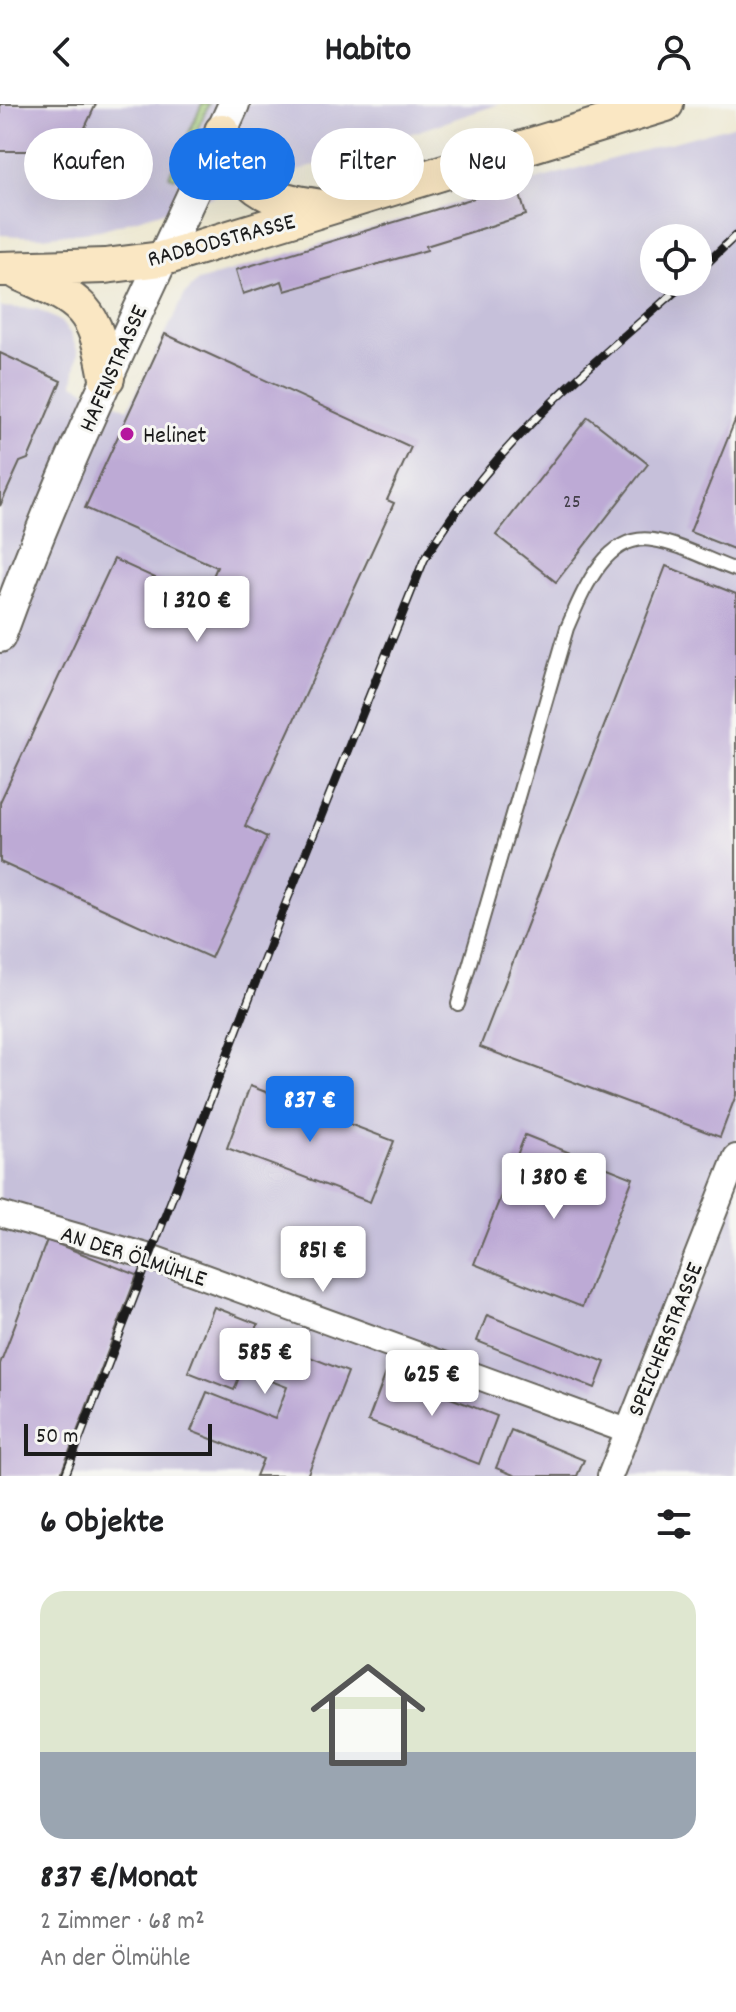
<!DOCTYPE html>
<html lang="de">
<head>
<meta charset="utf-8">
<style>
  body { margin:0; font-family:Dekko,sans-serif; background:#f6f6f6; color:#202124; height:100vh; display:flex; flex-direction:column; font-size:30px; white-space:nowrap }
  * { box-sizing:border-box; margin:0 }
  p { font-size:26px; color:#757577 }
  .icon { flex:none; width:44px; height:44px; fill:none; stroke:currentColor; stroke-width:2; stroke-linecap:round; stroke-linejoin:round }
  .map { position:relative; height:1372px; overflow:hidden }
  .side { display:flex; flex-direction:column; background:#fff; flex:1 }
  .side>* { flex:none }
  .banner { position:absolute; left:24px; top:24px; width:688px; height:72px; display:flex; gap:16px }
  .tools { position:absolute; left:640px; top:120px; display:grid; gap:16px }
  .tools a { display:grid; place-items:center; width:72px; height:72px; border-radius:50%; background:#fff; box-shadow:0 8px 32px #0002; font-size:40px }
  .scale { position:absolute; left:24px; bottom:20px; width:188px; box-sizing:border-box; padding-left:8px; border:4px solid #1c1c1c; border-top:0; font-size:22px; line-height:28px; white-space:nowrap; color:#1c1c1c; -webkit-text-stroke:6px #f6f6f2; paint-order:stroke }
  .price { position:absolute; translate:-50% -68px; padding:0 18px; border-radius:8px; background:#fff; color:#222; font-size:26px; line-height:52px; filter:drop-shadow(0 2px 4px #0008) }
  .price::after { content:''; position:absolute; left:50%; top:48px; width:24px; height:18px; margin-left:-12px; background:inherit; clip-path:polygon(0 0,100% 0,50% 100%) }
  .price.on { background:#1a73e8; color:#fff }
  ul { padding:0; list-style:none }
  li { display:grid; align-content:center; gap:16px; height:424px; padding:0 40px }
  li span { display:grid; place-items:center; height:248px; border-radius:24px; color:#555 }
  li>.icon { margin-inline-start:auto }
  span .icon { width:144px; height:144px; fill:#fffc; stroke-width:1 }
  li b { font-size:34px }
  h2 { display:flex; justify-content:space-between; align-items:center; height:96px; padding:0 40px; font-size:34px }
  .pill { padding:0 28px; border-radius:36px; background:#fff; box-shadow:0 8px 32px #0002; font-size:28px; line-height:72px }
  .pill.on { background:#1a73e8; color:#fff }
  header { display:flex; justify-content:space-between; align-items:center; height:104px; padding:0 40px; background:#fff; font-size:36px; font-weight:700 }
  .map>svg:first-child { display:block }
  .industrial { fill:#c6c0da; fill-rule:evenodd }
  .green { fill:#9fc874; stroke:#5e7248; stroke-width:2 }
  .building { fill:#bdaad5 }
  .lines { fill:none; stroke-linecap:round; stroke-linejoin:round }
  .service-casing { stroke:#65635b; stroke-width:16 }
  .minor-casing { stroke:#65635b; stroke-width:28 }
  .tertiary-casing { stroke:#65635b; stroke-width:34 }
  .secondary-casing { stroke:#65635b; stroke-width:38 }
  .service { stroke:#fff; stroke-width:12 }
  .minor { stroke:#fff; stroke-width:24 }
  .tertiary { stroke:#fff; stroke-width:30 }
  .secondary { stroke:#fae7c3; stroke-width:34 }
  .rail-casing { stroke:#1c1c1c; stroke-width:9 }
  .rail { stroke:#f6f6f2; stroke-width:6; stroke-dasharray:18; stroke-linecap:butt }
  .poi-dot { fill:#b5179e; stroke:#f6f6f2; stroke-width:3 }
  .labels { text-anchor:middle; stroke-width:6; stroke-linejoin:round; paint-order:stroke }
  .number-label { font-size:20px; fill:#44404a }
  .street-label { font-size:24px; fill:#1c1c1c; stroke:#f6f6f2 }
  .poi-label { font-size:24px; fill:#1c1c1c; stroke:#f6f6f2; text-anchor:start }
</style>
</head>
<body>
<header><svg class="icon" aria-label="back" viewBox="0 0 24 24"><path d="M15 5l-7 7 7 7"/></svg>Habito<svg class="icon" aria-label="person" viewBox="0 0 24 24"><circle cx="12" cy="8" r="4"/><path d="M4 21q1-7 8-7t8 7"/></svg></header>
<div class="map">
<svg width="736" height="1372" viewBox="0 0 736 1372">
  <rect width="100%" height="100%" fill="#f6f6f2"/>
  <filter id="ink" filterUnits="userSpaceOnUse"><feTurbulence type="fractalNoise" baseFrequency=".0125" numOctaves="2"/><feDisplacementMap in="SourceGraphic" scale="16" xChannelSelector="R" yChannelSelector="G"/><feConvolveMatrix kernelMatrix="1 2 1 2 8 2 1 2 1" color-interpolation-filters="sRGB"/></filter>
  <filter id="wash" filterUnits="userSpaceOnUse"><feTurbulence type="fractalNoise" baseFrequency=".006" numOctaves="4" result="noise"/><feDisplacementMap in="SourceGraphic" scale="32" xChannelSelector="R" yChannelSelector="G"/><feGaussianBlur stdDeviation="1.8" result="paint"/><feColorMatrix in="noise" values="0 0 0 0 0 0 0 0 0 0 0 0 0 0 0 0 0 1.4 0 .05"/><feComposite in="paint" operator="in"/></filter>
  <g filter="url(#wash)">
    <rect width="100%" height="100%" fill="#ede8d1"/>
    <!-- industrial -->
    <path class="industrial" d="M0 0H499L287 71 100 126 42 133 0 131Z
      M736 21V1372H0V203L37 205 60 217 70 229 78 248 73 280 128 305 185 190 198 177 517 81ZM654 134H698V178H654Z"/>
    <!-- green -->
    <path class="green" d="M202 0H209L175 74 169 72Z"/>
    <g id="blocks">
      <!-- building -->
      <path class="building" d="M0 0H96L69 58 61 55 58 61 31 47H0Z
        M517 81 526 111 426 142 427 146 285 187 282 177 243 190 236 166Z
        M165 230 411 343 387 396 394 399 245 722 267 733 211 854 0 758V698L114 455 203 496 217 463 85 404Z
        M0 249 61 277 28 355 20 358 0 402Z
        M588 313 648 360 556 478 496 431Z
        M736 314V446L690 428Z
        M666 462 736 490V991L720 1033 480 943Z
        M250 982 394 1037 370 1098 227 1044Z
        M525 1031 633 1074 582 1203 474 1160Z
        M47 1136 137 1171 60 1372H0V1260Z
        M214 1203 258 1220 254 1231 348 1268 307 1372H256L263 1355 191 1327 207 1288 275 1315 287 1283 242 1266 234 1286 188 1268Z
        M487 1211 605 1258 595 1284 477 1237Z
        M386 1269 497 1312 479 1360 368 1317Z
        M511 1326 584 1356 577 1372H516L496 1364Z"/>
    </g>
  </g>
  <g filter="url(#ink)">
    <use href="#blocks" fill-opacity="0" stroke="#65635b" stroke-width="2"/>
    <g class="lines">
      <defs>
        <path id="service" d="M458 900 567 524C582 490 605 428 653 436 680 440 710 457 736 466"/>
        <path id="minor" d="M0 1110 150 1153 627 1327
          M610 1372 736 1053"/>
        <path id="tertiary" d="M0 533C66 350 154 177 234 0"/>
        <path id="secondary" d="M222 27C246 86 260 94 322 103
          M0 165 105 162 161 155 666 0
          M19 169C84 198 94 202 107 274"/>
      </defs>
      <!-- service casing -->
      <use href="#service" class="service-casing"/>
      <!-- minor casing -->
      <use href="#minor" class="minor-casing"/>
      <!-- tertiary casing -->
      <use href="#tertiary" class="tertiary-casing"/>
      <!-- secondary casing -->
      <use href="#secondary" class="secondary-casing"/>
      <!-- service -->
      <use href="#service" class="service"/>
      <!-- minor -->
      <use href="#minor" class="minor"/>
      <!-- tertiary -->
      <use href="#tertiary" class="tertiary"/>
      <!-- secondary -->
      <use href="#secondary" class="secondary"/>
      <defs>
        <path id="rail" d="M698 168 736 131
          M65 1372 284 804 424 456C490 344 589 263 686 178"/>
      </defs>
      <!-- rail casing -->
      <use href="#rail" class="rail-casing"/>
      <!-- rail -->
      <use href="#rail" class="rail"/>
    </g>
  </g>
  <!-- markers -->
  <circle class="poi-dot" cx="127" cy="330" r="8"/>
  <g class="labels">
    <!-- number labels -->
    <g class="number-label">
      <text x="572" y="403">25</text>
    </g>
    <!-- street labels -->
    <g class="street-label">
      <text transform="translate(221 135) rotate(-15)" y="8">RADBODSTRASSE</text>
      <text transform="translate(112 264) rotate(-66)" y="8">HAFENSTRASSE</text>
      <text transform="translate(134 1151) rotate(18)" y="8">AN DER ÖLMÜHLE</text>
      <text transform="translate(664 1235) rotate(-68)" y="8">SPEICHERSTRASSE</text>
    </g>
    <!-- poi labels -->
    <g class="poi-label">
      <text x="143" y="338">Helinet</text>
    </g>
  </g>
</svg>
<div class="tools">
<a><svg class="icon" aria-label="locate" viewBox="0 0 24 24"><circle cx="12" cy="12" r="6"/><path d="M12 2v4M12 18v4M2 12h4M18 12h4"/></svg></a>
</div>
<div class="scale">50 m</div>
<b class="price" style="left:197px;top:540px">1 320 €</b>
<b class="price on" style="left:310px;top:1040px">837 €</b>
<b class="price" style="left:554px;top:1117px">1 380 €</b>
<b class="price" style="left:323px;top:1190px">851 €</b>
<b class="price" style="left:265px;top:1292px">585 €</b>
<b class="price" style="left:432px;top:1314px">625 €</b>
<div class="banner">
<a class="pill">Kaufen</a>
<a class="pill on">Mieten</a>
<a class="pill">Filter</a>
<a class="pill">Neu</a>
</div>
</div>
<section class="side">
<h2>6 Objekte<svg class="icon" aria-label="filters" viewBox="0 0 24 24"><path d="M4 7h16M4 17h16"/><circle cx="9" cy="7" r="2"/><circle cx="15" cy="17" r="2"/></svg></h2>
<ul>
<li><span style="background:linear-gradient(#dfe7d0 65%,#9aa5b1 0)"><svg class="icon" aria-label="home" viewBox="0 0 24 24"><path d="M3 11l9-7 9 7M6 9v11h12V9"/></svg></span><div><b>837 €/Monat</b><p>2 Zimmer · 68 m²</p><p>An der Ölmühle</p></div></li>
</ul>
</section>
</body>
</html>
